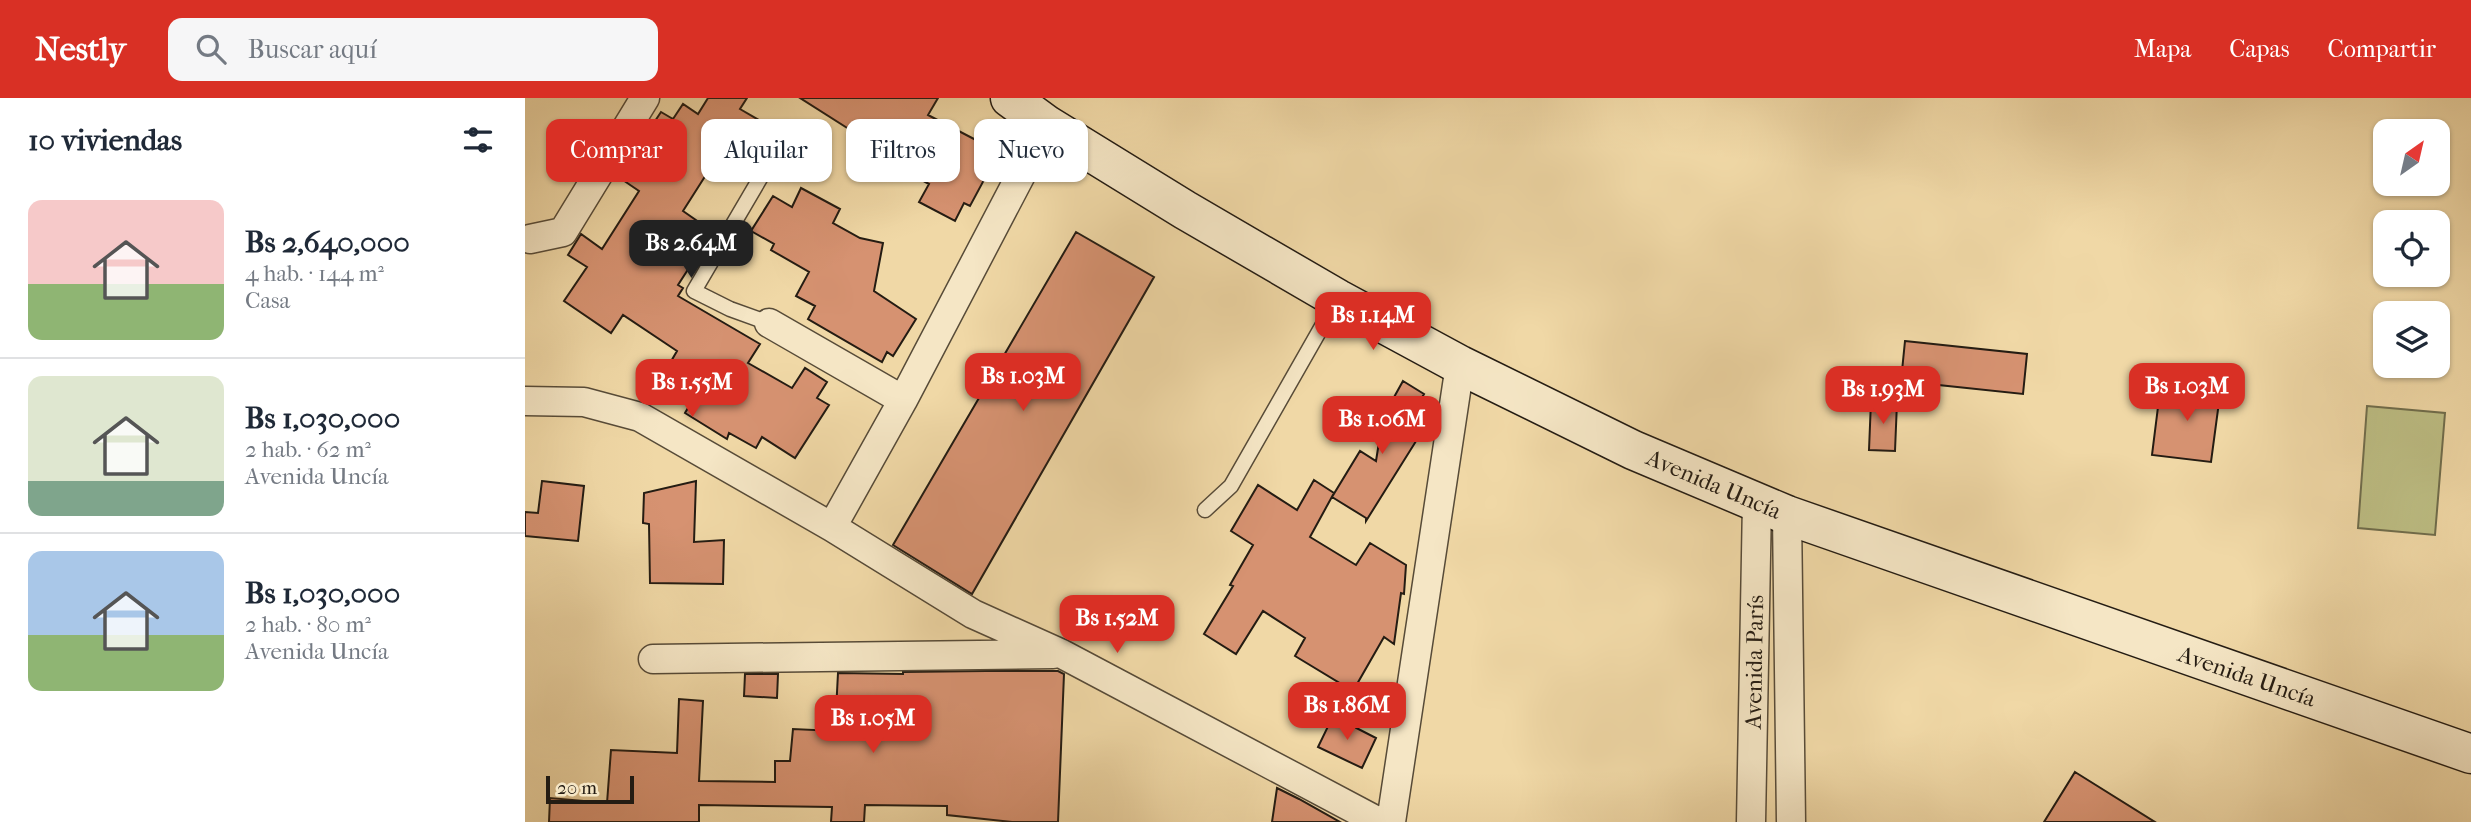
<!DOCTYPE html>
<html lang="es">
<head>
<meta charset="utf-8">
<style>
  body { margin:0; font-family:"IM FELL French Canon",serif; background:#f6f6f7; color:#1f2937; height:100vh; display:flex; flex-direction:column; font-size:26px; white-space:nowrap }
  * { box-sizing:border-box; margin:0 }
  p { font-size:23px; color:#747a83 }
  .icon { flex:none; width:38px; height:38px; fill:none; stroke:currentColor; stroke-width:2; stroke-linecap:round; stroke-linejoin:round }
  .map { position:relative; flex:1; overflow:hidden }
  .sheet { display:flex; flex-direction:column; background:#fff; width:525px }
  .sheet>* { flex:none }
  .hud { position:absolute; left:21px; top:21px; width:665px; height:63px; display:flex; gap:14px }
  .needle { width:46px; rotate:34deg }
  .buttons { position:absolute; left:1848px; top:21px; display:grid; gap:14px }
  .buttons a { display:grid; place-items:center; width:77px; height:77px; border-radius:14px; background:#fff; box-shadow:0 2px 5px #0004; font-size:35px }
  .scale { position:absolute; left:21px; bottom:18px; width:88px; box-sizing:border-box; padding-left:7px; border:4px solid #241c13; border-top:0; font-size:19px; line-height:24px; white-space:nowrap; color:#241c13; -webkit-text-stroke:5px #f5e6c5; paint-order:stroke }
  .price { position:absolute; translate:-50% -60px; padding:0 16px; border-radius:14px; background:#d93025; color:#fff; font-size:23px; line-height:46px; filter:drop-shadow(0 2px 4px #0008) }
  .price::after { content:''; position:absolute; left:50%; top:42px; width:21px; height:16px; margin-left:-10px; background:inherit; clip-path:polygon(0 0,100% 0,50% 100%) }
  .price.active { background:#222; color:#fff }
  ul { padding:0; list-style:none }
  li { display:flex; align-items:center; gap:21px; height:175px; padding:0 28px }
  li+li { border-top:2px solid #e0e1e3 }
  li span { display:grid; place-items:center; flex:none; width:196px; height:140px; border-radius:14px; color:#555 }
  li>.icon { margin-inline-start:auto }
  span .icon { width:84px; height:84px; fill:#fffc; stroke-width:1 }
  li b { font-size:30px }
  h2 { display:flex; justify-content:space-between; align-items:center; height:84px; padding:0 28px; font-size:30px }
  .chip { padding:0 24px; border-radius:14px; background:#fff; box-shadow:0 2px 5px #0004; font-size:24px; line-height:63px }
  .chip.active { background:#d93025; color:#fff }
  header { display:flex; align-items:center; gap:42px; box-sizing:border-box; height:98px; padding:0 35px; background:#d93025; color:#fff }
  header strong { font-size:33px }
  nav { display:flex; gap:38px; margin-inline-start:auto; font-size:24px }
  .search { width:490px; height:63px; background:#f6f6f7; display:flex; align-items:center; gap:18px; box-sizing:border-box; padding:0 24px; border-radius:14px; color:#747a83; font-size:26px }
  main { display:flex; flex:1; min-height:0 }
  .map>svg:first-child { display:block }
  .green { fill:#bdbe84; stroke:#706d4c; stroke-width:2 }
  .building { fill:#d69271; stroke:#241c13; stroke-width:2 }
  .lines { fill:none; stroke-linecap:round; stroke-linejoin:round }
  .lane-casing { stroke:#574b38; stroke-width:17 }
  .street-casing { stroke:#574b38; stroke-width:31 }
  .secondary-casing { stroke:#241c13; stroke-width:41 }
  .lane { stroke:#f5e6c5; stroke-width:14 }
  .street { stroke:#f5e6c5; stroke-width:28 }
  .secondary { stroke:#f5e6c5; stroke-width:38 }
  .labels { text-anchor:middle; stroke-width:5; stroke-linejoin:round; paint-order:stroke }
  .street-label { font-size:23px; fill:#241c13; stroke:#f5e6c5 }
</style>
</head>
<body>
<header>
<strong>Nestly</strong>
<div class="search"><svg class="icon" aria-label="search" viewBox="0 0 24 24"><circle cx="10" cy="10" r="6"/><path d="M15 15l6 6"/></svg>Buscar aquí</div>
<nav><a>Mapa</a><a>Capas</a><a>Compartir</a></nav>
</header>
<main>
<section class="sheet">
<h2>10 viviendas<svg class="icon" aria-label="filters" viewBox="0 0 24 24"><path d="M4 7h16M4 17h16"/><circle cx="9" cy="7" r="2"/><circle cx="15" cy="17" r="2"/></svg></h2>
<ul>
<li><span style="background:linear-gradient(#f6c9c9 60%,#8fb573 0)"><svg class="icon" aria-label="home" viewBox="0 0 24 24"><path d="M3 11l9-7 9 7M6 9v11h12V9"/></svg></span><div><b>Bs 2,640,000</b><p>4 hab. · 144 m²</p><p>Casa</p></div></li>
<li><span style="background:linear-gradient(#dfe7d0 75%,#7fa58c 0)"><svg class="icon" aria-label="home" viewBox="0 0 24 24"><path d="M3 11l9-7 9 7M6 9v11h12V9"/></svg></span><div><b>Bs 1,030,000</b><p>2 hab. · 62 m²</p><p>Avenida Uncía</p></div></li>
<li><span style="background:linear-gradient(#a9c7e8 60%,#8fb573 0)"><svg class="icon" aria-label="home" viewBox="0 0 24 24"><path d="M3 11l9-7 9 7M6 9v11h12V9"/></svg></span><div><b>Bs 1,030,000</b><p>2 hab. · 80 m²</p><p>Avenida Uncía</p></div></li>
</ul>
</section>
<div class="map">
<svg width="1946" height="724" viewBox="0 0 1946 724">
  <rect width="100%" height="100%" fill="#f0d8a6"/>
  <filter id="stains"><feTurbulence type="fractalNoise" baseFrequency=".00286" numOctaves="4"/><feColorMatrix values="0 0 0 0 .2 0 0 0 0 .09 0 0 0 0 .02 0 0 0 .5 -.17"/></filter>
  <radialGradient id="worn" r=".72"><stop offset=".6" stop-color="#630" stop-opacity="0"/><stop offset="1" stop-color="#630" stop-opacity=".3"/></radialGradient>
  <!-- green -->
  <path class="green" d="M1842 308 1920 315 1910 437 1833 430Z"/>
  <!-- building -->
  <path class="building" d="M183 0H222L215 11 251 32 232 65 200 47 158 113 191 136 177 158 173 156 153 187 158 190 153 198 235 246 223 265 267 290 280 270 302 284 292 300 304 307 270 360 237 339 231 350 204 335 202 341 160 315 173 293 141 272 152 253 98 217 86 235 39 203 62 169 43 157 56 136 77 151 114 93 92 78 119 33 122 35 136 14 148 21 158 6 173 16Z
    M275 0H413L403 17 474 54 445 108 439 105 430 123 394 104 404 86 393 80 395 76 348 49 349 47Z
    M276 90 315 111 308 125 335 140 358 145 349 193 391 221 368 258 362 254 357 264 283 221 290 208 271 198 284 174 246 152 249 146 226 133 248 98 267 109Z
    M551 134 629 179 447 496 368 447Z
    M1380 243 1502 256 1498 296 1376 283Z
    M878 283 899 296 880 328 898 332 841 423V420L807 399 835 353 851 363 858 319Z
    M1665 285 1696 289 1686 364 1627 357 1635 293 1664 296Z
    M1346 303 1372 304 1370 353 1344 352Z
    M789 382 809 395 785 439 831 467 845 445 881 467 879 496 876 495 869 546 859 539 828 593 770 558 780 540 738 513 711 556 679 536 708 488 705 487 728 447 706 433 733 387 772 412Z
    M17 383 59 388 53 443 0 438V414L13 415Z
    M171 383 169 444 199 442 198 486 125 485 124 426 118 425 119 395Z
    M461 573H533L539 576 533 724H487L422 717V708L340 707 339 724H306L307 709 174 707V724H24L25 700 82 705 86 652 152 655 154 601 178 603 174 683 250 684V663H265L268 631 310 633 313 575 378 576V574Z
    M220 576H253L252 600 219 598Z
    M808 618 851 640 837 670 793 649Z
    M1550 674 1630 724H1519Z
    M752 690 774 701 815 724H747Z"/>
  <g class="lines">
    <defs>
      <path id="lane" d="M237 77 169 193 205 211 244 225
        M680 412 706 388 812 202"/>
      <path id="street" d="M5 141 38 134 120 0
        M244 225 378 302
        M0 303 59 304 115 319 307 429 448 516 537 556 854 724
        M1262 417 1266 724
        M307 429 378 302 522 27
        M128 561 528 556
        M866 724 935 267
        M1226 724 1232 404"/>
      <path id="secondary" d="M485 0 522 27 660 112 813 201 935 267 1108 352 1262 417 1946 656"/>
    </defs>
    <!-- lane casing -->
    <use href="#lane" class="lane-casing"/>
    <!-- street casing -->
    <use href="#street" class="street-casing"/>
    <!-- secondary casing -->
    <use href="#secondary" class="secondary-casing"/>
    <!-- lane -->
    <use href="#lane" class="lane"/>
    <!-- street -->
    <use href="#street" class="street"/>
    <!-- secondary -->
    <use href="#secondary" class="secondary"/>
  </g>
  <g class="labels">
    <!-- street labels -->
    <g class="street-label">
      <text transform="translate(1189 386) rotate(23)" y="8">Avenida Uncía</text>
      <text transform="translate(1229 564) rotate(-89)" y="8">Avenida París</text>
      <text transform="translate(1722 578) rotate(19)" y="8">Avenida Uncía</text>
    </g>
  </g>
  <rect width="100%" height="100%" filter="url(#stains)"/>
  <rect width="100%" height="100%" fill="url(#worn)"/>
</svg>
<div class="buttons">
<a><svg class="needle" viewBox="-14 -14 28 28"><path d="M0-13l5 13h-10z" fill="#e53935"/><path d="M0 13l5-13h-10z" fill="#747a83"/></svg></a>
<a><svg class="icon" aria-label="locate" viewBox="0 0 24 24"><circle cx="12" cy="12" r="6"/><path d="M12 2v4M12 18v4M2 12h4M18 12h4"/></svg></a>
<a><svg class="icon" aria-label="layers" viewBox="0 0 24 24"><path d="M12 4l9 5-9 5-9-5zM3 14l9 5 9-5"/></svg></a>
</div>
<div class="scale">20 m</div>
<b class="price active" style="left:166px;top:182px">Bs 2.64M</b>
<b class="price" style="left:848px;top:254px">Bs 1.14M</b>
<b class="price" style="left:498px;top:315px">Bs 1.03M</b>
<b class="price" style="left:167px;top:321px">Bs 1.55M</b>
<b class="price" style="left:1662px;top:325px">Bs 1.03M</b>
<b class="price" style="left:1358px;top:328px">Bs 1.93M</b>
<b class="price" style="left:857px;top:358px">Bs 1.06M</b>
<b class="price" style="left:592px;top:557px">Bs 1.52M</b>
<b class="price" style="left:822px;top:644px">Bs 1.86M</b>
<b class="price" style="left:348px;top:657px">Bs 1.05M</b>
<div class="hud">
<a class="chip active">Comprar</a>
<a class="chip">Alquilar</a>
<a class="chip">Filtros</a>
<a class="chip">Nuevo</a>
</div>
</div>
</main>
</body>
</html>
